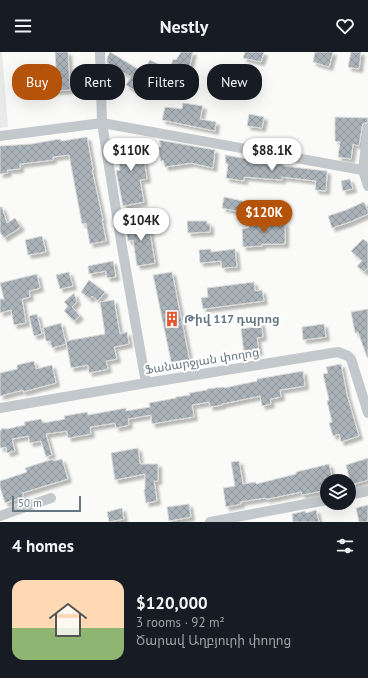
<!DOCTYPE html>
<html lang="en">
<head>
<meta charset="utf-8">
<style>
  body { margin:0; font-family:"PT Sans","Noto Sans Armenian",sans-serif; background:#242831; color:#f1f3f6; height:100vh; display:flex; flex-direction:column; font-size:15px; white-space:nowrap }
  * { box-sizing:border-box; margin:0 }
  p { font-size:13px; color:#9ea1a6 }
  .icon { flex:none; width:22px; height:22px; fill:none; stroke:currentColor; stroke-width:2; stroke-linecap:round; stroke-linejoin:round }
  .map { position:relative; height:470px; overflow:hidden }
  .side { display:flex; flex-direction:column; background:#171b24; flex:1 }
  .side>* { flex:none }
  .hud { position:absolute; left:12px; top:12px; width:344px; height:36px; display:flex; gap:8px }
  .fabs { position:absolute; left:320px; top:422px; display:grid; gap:8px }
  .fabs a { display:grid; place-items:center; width:36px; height:36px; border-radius:50%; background:#171b24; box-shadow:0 4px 16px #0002; font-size:20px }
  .scale { position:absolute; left:12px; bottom:10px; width:69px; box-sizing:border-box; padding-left:4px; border:2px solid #657683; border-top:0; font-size:11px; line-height:14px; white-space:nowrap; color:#657683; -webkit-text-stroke:3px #fff; paint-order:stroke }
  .price { position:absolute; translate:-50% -34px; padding:0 9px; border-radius:14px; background:#fff; color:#222; font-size:13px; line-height:26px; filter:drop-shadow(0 1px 2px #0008) }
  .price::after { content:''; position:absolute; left:50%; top:24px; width:12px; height:9px; margin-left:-6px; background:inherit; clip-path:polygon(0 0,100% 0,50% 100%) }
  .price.current { background:#b45309; color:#fff }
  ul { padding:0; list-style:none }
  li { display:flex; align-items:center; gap:12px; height:100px; padding:0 12px }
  li span { display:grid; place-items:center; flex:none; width:112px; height:80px; border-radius:12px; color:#555 }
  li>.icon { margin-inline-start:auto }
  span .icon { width:48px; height:48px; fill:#fffc; stroke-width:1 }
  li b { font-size:17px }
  h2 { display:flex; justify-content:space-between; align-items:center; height:48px; padding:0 12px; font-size:17px }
  .pill { padding:0 14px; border-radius:16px; background:#171b24; box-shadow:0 4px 16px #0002; font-size:14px; line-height:36px }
  .pill.current { background:#b45309; color:#fff }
  header { display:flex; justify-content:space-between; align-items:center; height:52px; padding:0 12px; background:#171b24; font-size:18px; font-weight:800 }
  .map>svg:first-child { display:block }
  .built { fill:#e8e9e9 }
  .building { fill:url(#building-cross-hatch); stroke:#dcdcda; filter:url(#shadow) }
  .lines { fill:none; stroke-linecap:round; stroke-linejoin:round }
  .minor { stroke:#c3c8cc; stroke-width:10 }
  .labels { text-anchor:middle; stroke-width:4; stroke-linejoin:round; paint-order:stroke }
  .poi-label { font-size:12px; font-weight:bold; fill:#657683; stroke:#fff; text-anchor:start }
  .street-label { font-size:12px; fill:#657683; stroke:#fff }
</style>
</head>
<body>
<header><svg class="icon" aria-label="menu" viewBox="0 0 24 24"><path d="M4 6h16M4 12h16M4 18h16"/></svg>Nestly<svg class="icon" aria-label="heart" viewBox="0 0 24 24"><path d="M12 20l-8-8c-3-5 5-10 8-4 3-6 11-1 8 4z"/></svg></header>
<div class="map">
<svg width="368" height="470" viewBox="0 0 368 470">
  <defs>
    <pattern id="building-cross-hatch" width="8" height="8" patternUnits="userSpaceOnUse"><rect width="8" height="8" fill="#aab3b9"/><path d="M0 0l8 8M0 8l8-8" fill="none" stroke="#8e969c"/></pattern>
    <filter id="shadow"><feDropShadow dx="3.5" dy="3.5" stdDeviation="1" flood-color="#0004"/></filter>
  </defs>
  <rect width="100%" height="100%" fill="#fafaf8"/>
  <!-- built -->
  <path class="built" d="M0 0H2L8 75 0 76Z"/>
  <!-- building -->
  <path class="building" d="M55 0H68L70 38 16 41 15 20 56 17Z
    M110 0 146 22 136 39 126 33 131 25 107 11V6Z
    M181 0H193L184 37 166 32V30L143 20 150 8 170 18 173 7 176 8Z
    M245 0H264L261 10 243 6Z
    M315 0H333L329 15 313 10Z
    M351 0H361L359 17 348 15Z
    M183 51 203 54 200 67 216 70 215 79 162 68 165 55 182 57Z
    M249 62 264 65 262 76 247 74Z
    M335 65 368 66V70L363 72 362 75 359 94 353 92 351 107 338 105 340 90 335 89Z
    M87 85 93 118H92L103 168H102L106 189 90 192 86 171 82 172 69 103 53 105V108L20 112V117L7 118 8 121 0 122V94L31 92 60 87 61 89Z
    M141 88 147 127 140 128 144 150 123 154 116 119 120 118 116 91Z
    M159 88 215 98 213 116 191 111 165 115 163 108 161 110 158 95H161Z
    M225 103 248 107V109L284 112 283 114 327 119 326 139 315 138 316 129 282 125V128L244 125V129L226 126 228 112H226Z
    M350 127 353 137 343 139 341 129Z
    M224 145 243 149 241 160 222 156Z
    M364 150 368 159V162L350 170 332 176 328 164 346 158Z
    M0 155H2L7 171 15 166 21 175 4 186 0 180Z
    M262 166V171H285V192H262V194L243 195 242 177 249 176V172H254L255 169Z
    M148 169 155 211 137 214 133 188 128 189 125 172Z
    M187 169H207V172H210V180L188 181Z
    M42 184 46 200 28 203 25 188Z
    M363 187 368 191V216L364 220 357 214 362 209 351 199Z
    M211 197V200L235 197 237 215 222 216 221 209 200 211 199 198Z
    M113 209 116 225 107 226 106 219 89 222 88 214Z
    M69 220 73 234 60 237 56 223Z
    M172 220 190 310 172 314 153 223Z
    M37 222 40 236 29 239 30 245 22 247 26 271 14 273 11 258 0 261V247H4L0 231Z
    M89 228 105 240 98 249 92 244 90 247 81 240Z
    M254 230 255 239 262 238 264 249 203 257 201 246 208 245 207 236Z
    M74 241 77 250 72 255 80 264 74 269 64 259 68 254 64 250Z
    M114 248 120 282 127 280 129 292 114 295 117 307 106 309 108 317 89 321 88 313 71 316 66 289 105 282 100 250Z
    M368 257V305H367L358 280 355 281 351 260Z
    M37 262 42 282 34 284 29 264Z
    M261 270 263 285 257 286 259 300 244 302 241 277 254 275V271Z
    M61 271 66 292 52 296 50 289H46L43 276Z
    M324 272 326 285 303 288 302 275Z
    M34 309 36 317 52 313 56 331 23 340V338L0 344V321L17 317V313Z
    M341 312 347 343 359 384 341 390 339 382 333 384 329 371 332 370 327 349 329 348 323 322 328 321 326 315Z
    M303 319 305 334 280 338 281 345 270 347 271 352 262 354 260 344 222 352V353L210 355 209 350 192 353 194 365 174 368 152 372 151 363 128 367 129 373 116 376 115 371 90 375 91 382 68 386 67 379 46 382 52 403 46 405 41 389 30 391 28 384 12 387 15 399 7 401 6 395 0 396V378H2L1 376 7 377 25 373 24 370 41 367 43 371 65 367 64 364 87 360 88 363 126 356V359L150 355 149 351 176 346V345L190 343 189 341 207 338V337L223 335 224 336 257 329V327Z
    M138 396 140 412H158V429H154L157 449 146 451 144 438 145 437V422L115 428 111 401Z
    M368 406V428L351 433 346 413Z
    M53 407 54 409 62 407 68 427 22 441 24 445 5 451 0 435V429L27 420 25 416Z
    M239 409 243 432 256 430V432L296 422V420L329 412 333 429H327V438L302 443 301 440 268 447 264 446 240 450 241 452 226 455 223 436 235 434 231 410Z
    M189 452 191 465 169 469 167 455Z
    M368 453V470H359L356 456Z
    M122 456 124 467 109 470 107 460Z
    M316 458 319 470H293L292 462 305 459 306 461Z"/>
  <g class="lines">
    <!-- minor -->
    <path class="minor" d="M100 0 102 71 122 195 146 331
      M368 76 363 118 368 134
      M0 84 102 71 368 119
      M0 356 146 331 338 300 348 304 351 307 368 361
      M349 443 368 439
      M0 464 51 446
      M210 470 327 448"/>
  </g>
  <!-- icons -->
  <defs>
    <symbol id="building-bare" viewBox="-9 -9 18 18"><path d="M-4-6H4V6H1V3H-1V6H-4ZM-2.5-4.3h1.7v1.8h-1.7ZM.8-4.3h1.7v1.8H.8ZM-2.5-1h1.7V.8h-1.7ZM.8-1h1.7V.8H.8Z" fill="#e4572e" stroke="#fff" stroke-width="2.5" paint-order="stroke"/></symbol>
  </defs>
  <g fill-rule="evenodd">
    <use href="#building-bare" x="161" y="256" width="22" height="22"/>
  </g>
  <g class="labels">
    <!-- poi labels -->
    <g class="poi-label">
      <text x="184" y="271">Թիվ 117 դպրոց</text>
    </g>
    <!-- street labels -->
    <g class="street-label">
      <text transform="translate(202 309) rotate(-9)" y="4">Ֆանարջյան փողոց</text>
    </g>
  </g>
</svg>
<div class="fabs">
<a><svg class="icon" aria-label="layers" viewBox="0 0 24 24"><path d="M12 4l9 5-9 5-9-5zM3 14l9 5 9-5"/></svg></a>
</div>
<div class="scale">50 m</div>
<b class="price" style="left:131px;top:120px">$110K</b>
<b class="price" style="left:272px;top:120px">$88.1K</b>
<b class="price current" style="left:264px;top:182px">$120K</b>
<b class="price" style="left:141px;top:190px">$104K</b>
<div class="hud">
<a class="pill current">Buy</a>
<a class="pill">Rent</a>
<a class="pill">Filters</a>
<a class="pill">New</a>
</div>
</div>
<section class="side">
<h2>4 homes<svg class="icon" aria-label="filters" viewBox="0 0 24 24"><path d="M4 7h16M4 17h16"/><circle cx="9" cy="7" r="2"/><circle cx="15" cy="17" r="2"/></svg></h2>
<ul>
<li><span style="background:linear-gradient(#ffd9b3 60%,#8fb573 0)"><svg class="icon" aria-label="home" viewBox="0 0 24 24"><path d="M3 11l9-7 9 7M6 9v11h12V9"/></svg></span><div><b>$120,000</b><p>3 rooms · 92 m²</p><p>Ծարավ Աղբյուրի փողոց</p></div></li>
</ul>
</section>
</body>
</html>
